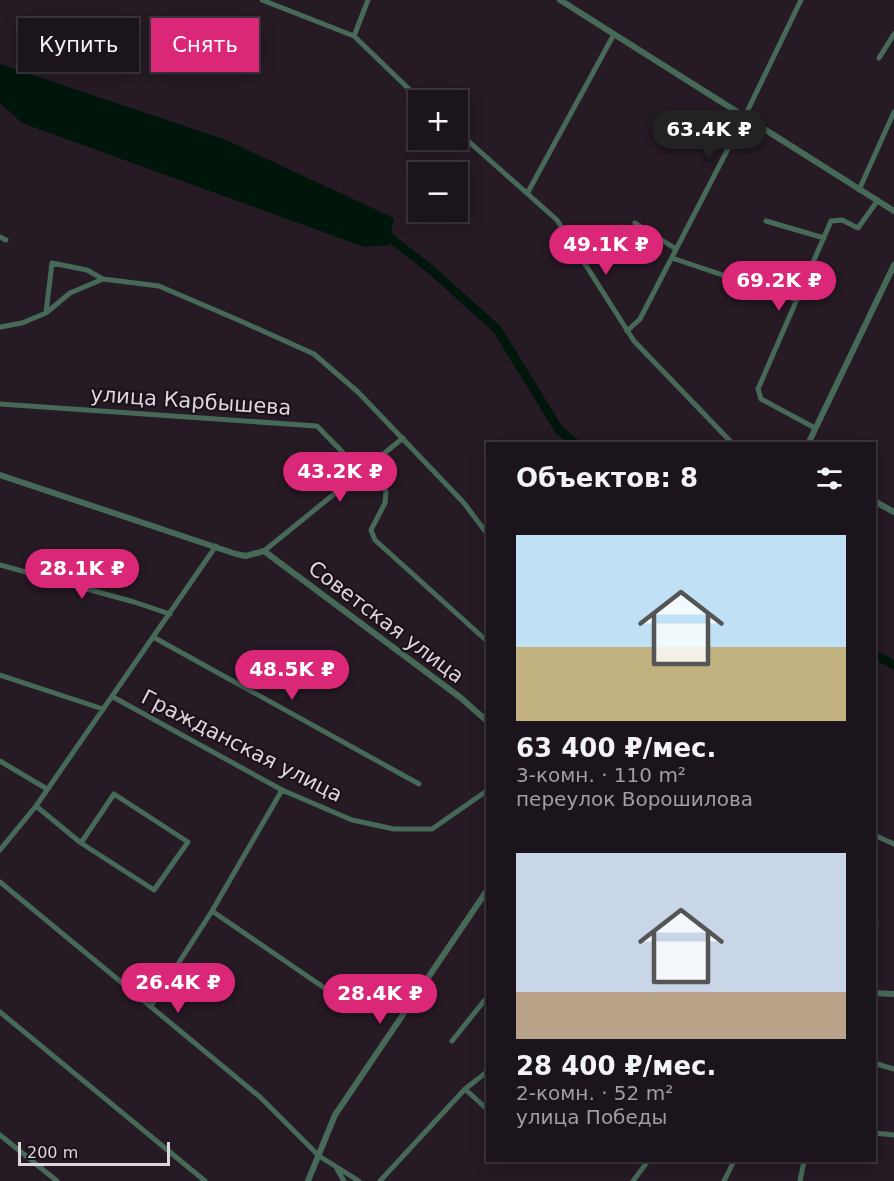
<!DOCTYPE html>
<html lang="ru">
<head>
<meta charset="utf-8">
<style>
  body { margin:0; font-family:"DejaVu Sans",sans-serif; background:#251d25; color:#f1f3f6; height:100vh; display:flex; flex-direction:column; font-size:22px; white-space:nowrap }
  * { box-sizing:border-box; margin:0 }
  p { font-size:20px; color:#a09ea3 }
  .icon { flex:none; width:33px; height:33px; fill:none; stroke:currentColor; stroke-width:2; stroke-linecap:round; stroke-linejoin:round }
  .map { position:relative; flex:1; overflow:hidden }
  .panel { position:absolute; left:486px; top:442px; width:390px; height:720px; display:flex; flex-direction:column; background:#1c141c; border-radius:0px; box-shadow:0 3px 15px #0003,0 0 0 2px #3a333b }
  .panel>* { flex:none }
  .hud { position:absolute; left:18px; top:18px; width:378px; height:54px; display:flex; gap:12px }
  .controls { position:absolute; left:408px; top:90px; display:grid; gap:12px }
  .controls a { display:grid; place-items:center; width:60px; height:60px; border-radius:0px; background:#1c141c; box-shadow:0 3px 15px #0003,0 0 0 2px #3a333b; font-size:30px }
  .scale { position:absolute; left:18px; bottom:15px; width:152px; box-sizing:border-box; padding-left:6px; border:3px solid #ded5dd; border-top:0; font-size:16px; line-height:21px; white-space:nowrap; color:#ded5dd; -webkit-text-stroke:4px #1c111b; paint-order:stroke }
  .price { position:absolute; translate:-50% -51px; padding:0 14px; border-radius:21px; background:#db2777; color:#fff; font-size:20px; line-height:39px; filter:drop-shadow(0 2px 3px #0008) }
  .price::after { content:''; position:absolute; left:50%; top:36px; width:18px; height:14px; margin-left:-9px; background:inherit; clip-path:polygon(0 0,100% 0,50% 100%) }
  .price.on { background:#222; color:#fff }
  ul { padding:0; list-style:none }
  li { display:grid; align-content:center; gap:12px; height:318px; padding:0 30px }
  li span { display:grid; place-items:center; height:186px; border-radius:0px; color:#555 }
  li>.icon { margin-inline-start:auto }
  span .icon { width:108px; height:108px; fill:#fffc; stroke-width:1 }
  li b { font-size:26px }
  h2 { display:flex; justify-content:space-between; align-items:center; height:72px; padding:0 30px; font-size:26px }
  .chip { padding:0 21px; border-radius:0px; background:#1c141c; box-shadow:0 3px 15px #0003,0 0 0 2px #3a333b; font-size:21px; line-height:54px }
  .chip.on { background:#db2777; color:#fff }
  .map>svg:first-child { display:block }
  .water { fill:#00160b }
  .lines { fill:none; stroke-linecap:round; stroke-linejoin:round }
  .river { stroke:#00160b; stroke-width:9 }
  .minor { stroke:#466958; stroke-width:5 }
  .tertiary { stroke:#466958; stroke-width:6 }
  .labels { text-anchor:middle; stroke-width:4.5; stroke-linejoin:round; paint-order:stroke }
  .street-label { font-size:21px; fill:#ded5dd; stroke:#1c111b }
</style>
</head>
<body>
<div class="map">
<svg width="894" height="1181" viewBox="0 0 894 1181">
  <rect width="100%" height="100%" fill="#261a25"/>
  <!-- water -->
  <path class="water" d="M0 64 226 140 394 218 389 245 364 247 22 123 0 103Z"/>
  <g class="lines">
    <!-- river -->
    <path class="river" d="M381 231 429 268 497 329 559 430 576 444
      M874 654 894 665"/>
    <!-- minor -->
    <path class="minor" d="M262 0 354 36 412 92 428 100
      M354 36 368 0
      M879 58 894 34
      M458 132 557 220 634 341 733 444
      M859 190 894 112
      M528 192 613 36
      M766 221 824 238
      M635 223 676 249
      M0 237 6 240
      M672 258 797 300
      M46 312 52 263 87 270 103 279
      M0 327 22 323 46 313 70 293 103 279 159 286 236 319 314 354 358 392 464 503 488 535
      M627 331 640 319 744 118 801 0
      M0 404 317 426 361 471
      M815 428 761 399 758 389 831 221 842 220 858 228 878 200
      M365 468 386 491 385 503 371 530 375 540 488 642
      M264 551 403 438
      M0 565 134 602 170 614
      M155 638 419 784
      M0 675 103 709
      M113 697 282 790 352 820 394 829H432L488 790
      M0 761 47 789
      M36 806 81 843 154 890 188 842 114 794 81 843
      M874 835 894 844
      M0 850 36 806 216 546
      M0 882 260 1097 319 1156 359 1181
      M212 911 342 1000
      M874 925 876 926
      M151 1006 212 911 282 790
      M0 1012 205 1181
      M452 1041 488 996
      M874 1063 894 1069
      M465 1089 488 1110
      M874 1133 894 1135
      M0 1135 57 1181
      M337 1169 344 1181
      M380 1181 465 1089 488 1071
      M633 1181 648 1161
      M724 1181 734 1161
      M800 1181 804 1161"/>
    <!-- tertiary -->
    <path class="tertiary" d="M560 0 894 211
      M808 444 894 265
      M0 475 236 554 246 556 264 551 461 698 488 722
      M874 501 894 512
      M874 993 894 994
      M308 1181 335 1115 488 889"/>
  </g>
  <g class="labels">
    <!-- street labels -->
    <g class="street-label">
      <text transform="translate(191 401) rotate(4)" y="7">улица Карбышева</text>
      <text transform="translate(386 622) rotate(37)" y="7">Советская улица</text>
      <text transform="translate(242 746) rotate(27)" y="7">Гражданская улица</text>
    </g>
  </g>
</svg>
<div class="controls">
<a>+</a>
<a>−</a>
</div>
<div class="scale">200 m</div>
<b class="price on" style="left:709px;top:161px">63.4K ₽</b>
<b class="price" style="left:606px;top:276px">49.1K ₽</b>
<b class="price" style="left:779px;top:312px">69.2K ₽</b>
<b class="price" style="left:340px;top:503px">43.2K ₽</b>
<b class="price" style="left:82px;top:600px">28.1K ₽</b>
<b class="price" style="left:292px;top:701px">48.5K ₽</b>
<b class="price" style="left:178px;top:1014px">26.4K ₽</b>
<b class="price" style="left:380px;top:1025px">28.4K ₽</b>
<div class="hud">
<a class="chip">Купить</a>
<a class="chip on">Снять</a>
</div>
<section class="panel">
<h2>Объектов: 8<svg class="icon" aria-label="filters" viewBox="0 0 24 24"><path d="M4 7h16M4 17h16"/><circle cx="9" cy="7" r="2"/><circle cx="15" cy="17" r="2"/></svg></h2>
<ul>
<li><span style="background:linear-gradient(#bfe0f5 60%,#c2b280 0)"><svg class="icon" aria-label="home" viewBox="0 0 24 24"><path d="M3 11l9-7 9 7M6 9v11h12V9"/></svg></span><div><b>63 400 ₽/мес.</b><p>3-комн. · 110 m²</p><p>переулок Ворошилова</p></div></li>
<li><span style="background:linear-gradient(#c9d6e8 75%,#b9a48a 0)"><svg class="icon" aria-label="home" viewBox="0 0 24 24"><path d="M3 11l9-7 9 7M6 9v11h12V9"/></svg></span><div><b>28 400 ₽/мес.</b><p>2-комн. · 52 m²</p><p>улица Победы</p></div></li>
</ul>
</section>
</div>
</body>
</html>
